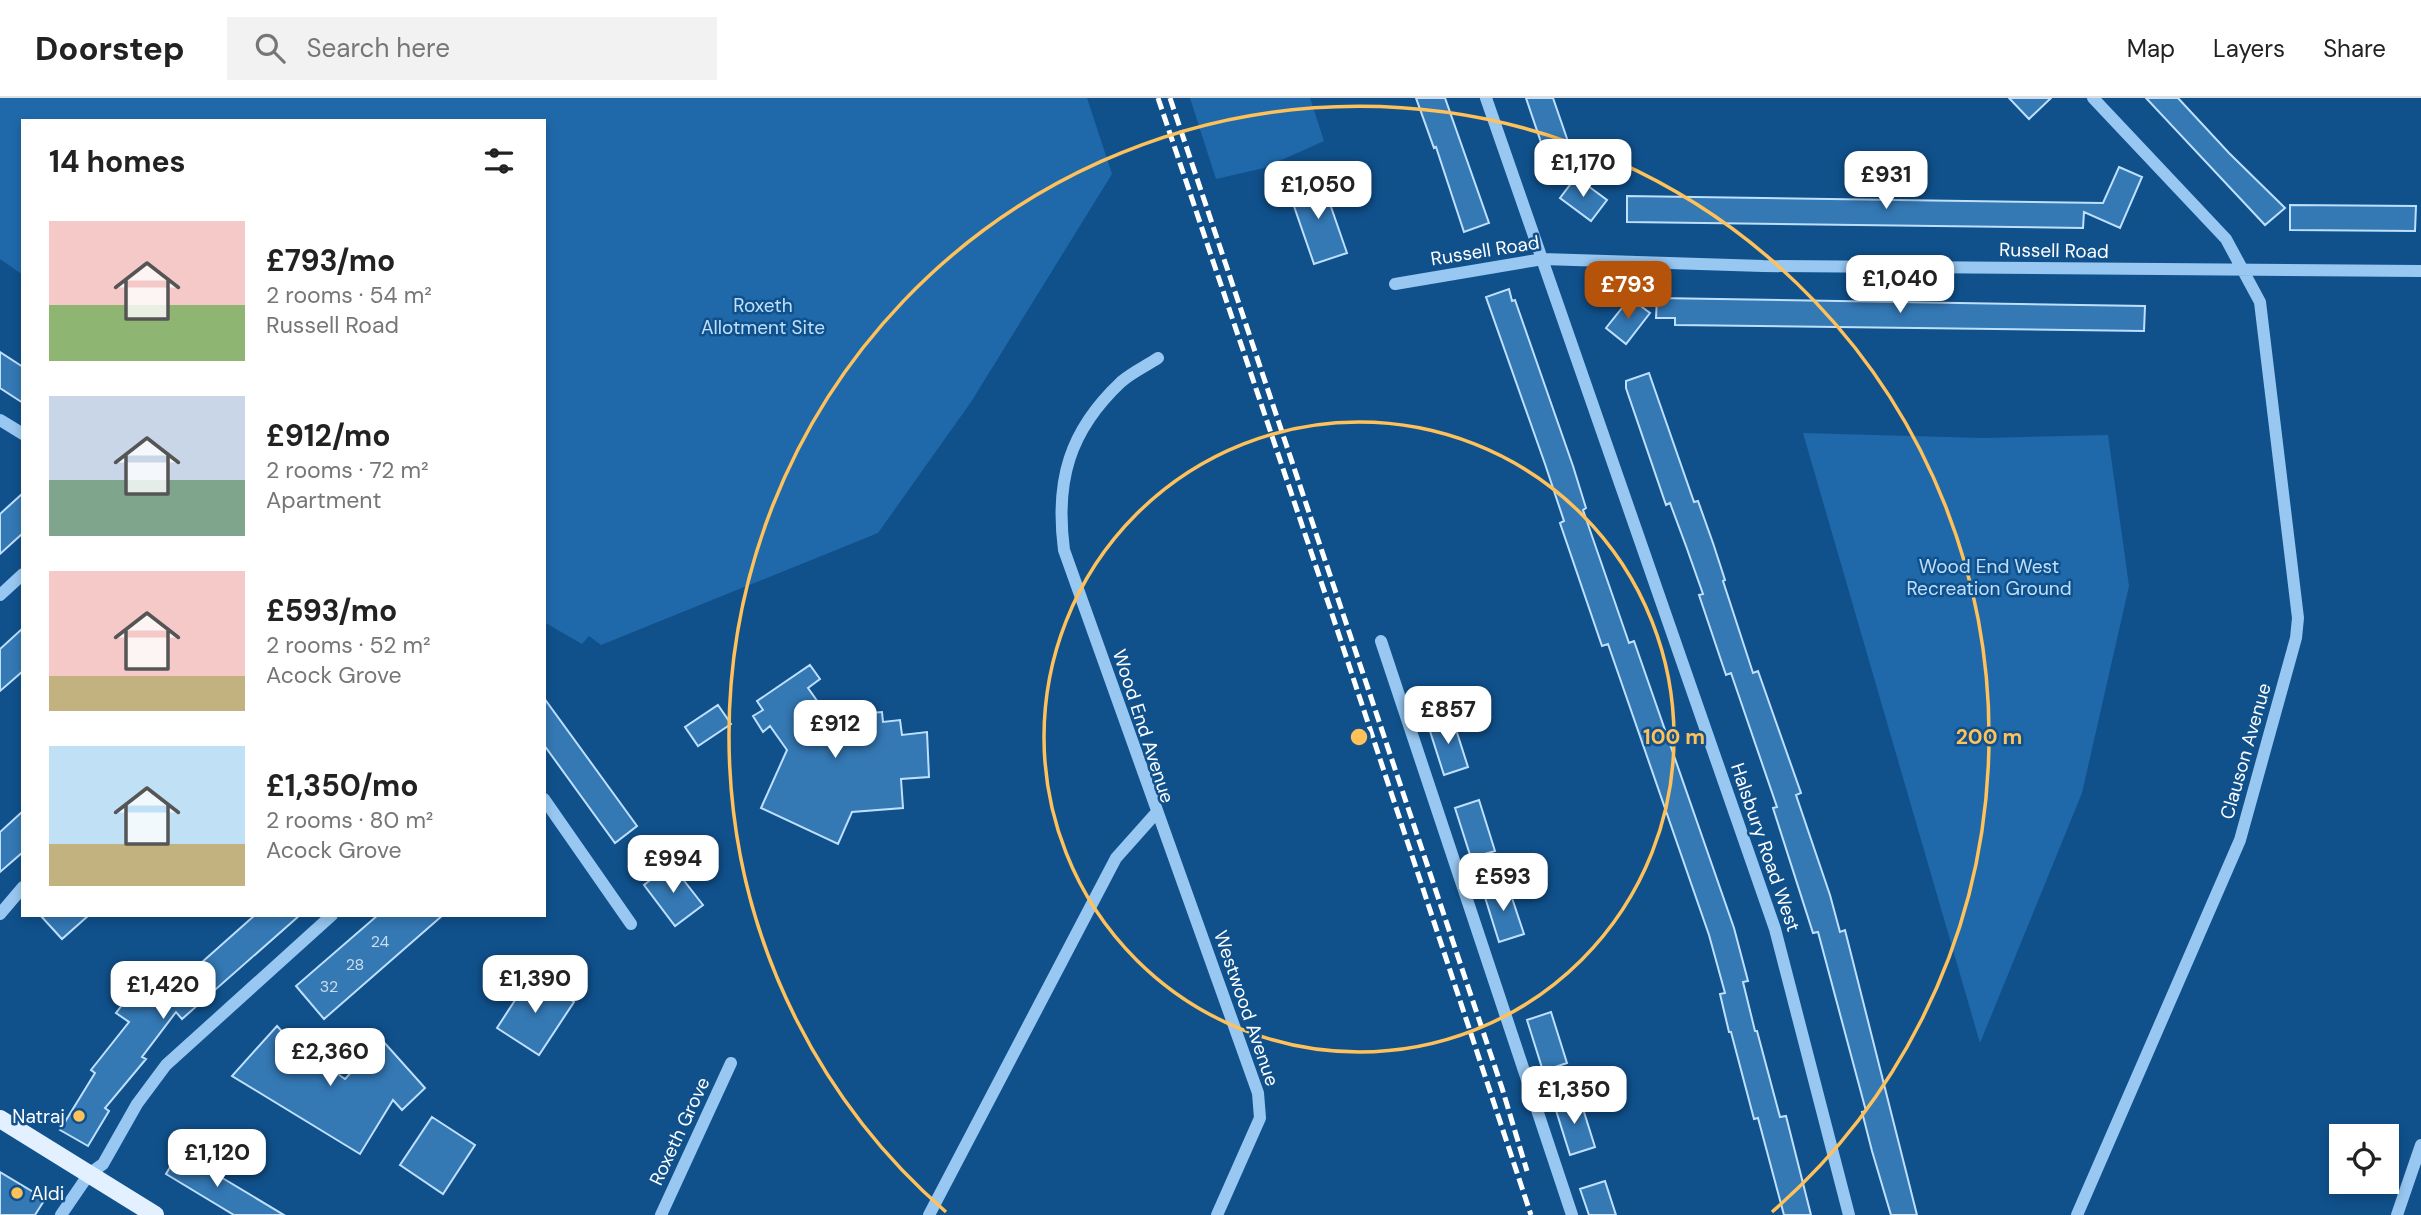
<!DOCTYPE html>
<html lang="en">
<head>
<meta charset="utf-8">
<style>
  body { margin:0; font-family:"DM Sans",sans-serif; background:#f2f2f2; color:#222; height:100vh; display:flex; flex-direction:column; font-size:26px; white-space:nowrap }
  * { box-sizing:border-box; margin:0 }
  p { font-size:23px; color:#767676 }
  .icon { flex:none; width:38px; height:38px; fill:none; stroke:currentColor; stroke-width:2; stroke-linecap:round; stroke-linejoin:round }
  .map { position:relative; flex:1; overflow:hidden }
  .side { position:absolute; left:21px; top:21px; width:525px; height:798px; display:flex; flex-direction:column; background:#fff; border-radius:0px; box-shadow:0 4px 10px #0003 }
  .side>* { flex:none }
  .buttons { position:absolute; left:2329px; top:1026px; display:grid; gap:14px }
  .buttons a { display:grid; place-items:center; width:70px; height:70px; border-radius:0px; background:#fff; box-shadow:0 4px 10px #0003; font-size:35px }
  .price { position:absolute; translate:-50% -60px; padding:0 16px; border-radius:14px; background:#fff; color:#222; font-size:23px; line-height:46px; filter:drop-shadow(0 2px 4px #0008) }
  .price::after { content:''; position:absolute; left:50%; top:42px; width:21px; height:16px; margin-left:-10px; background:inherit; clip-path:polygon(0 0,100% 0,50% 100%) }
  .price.active { background:#b45309; color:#fff }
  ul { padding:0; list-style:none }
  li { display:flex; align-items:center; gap:21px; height:175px; padding:0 28px }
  li span { display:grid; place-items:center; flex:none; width:196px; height:140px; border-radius:0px; color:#555 }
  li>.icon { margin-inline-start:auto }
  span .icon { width:84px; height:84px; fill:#fffc; stroke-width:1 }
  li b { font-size:30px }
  h2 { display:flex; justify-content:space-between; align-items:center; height:84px; padding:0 28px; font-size:30px }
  header { display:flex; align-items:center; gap:42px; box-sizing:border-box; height:98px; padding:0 35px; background:#fff; border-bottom:2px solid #e0e0e0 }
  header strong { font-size:33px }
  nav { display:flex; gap:38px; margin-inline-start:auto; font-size:24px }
  .search { width:490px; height:63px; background:#f2f2f2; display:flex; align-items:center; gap:18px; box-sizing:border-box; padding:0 24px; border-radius:0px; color:#767676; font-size:26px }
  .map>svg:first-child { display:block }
  .green { fill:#1f69aa }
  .building { fill:#3478b4; stroke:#bfe0fd; stroke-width:2 }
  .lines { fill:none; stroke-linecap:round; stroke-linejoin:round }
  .minor { stroke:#98c8f2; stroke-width:12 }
  .major { stroke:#e3f0ff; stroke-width:18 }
  .rail { stroke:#fff; stroke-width:5; stroke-dasharray:12 5; stroke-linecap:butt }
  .ring { fill:none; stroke:#ffc159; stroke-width:3.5 }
  .poi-dot { fill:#ffc159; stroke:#10518c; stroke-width:2.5 }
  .labels { text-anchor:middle; stroke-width:5; stroke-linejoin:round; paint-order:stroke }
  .number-label { font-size:16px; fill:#ccddec }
  .street-label { font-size:19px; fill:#fff; stroke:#10518c }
  .park-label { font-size:19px; fill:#bfe0fd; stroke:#10518c }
  .poi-label { font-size:19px; fill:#fff; stroke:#10518c; text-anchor:end }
  .centre { fill:#ffc159; stroke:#10518c; stroke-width:3.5 }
  .ring-label { font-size:21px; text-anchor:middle; font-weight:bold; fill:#ffc159; stroke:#10518c; stroke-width:5; stroke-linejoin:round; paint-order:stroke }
</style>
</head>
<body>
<header>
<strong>Doorstep</strong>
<div class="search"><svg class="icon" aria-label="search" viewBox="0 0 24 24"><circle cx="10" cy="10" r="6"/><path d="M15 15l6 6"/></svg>Search here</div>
<nav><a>Map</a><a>Layers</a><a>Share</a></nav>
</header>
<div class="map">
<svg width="2421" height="1117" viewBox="0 0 2421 1117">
  <rect width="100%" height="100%" fill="#10518c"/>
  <!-- green -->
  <path class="green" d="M0 0H1087L1112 76 971 304 878 435 601 547 589 538 582 546 544 524V23H23V177L0 161Z
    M1190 0H1310L1324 43 1264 70 1216 81Z
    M1803 335 1983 340 2108 337 2129 488 2082 695 1980 945Z"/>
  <!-- building -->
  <path class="building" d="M1416 0H1445L1489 125 1464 134 1436 49 1434 50Z
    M1526 0H1553L1573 58 1548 65Z
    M2009 0H2051L2029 21Z
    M2146 0H2178L2229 55 2285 110 2265 127Z
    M2119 69 2142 79 2120 130 2084 114 2083 130 1627 124V98L2103 105Z
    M1576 79 1607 102 1591 123 1560 100Z
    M1321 80 1347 155 1314 166 1288 91Z
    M2290 107 2416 108 2415 133 2290 132Z
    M1509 191 1512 203 1515 202 1573 368 1586 410 1583 412 1629 545 1634 543 1734 830 1748 883 1743 884 1755 933H1757L1780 1019 1786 1018 1811 1117H1784L1758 1020 1754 1021 1731 934H1729L1720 896 1725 895 1709 837 1608 546 1602 548 1560 425 1564 423 1545 366 1486 199Z
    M1630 200 1650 215 1626 246 1606 230Z
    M1657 200 2145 208 2144 233 1675 227V220H1656Z
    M0 254 23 269V305L0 290Z
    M1649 275 1694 404 1698 403 1713 445 1725 482 1723 483 1753 575 1758 573 1801 695 1796 697 1830 797 1840 834 1845 832 1917 1117H1891L1872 1053 1862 1014 1866 1013 1818 834 1813 835 1773 710 1777 709 1731 575 1726 577 1699 497 1703 496 1686 448 1670 405 1666 407 1626 290V283Z
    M23 395V435L0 456V416Z
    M23 530V573L0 593V551Z
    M810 567 820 581 808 590 828 618 882 614 883 624 900 622 902 637 927 634 929 679 901 681 903 710 852 714 838 746 761 710 787 652 770 628 763 634 753 618 763 612 757 603Z
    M544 600 637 728 615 745 544 647Z
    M718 607 731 626 698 648 685 629Z
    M1452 619 1468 669 1444 677 1428 627Z
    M1479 702 1495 753 1471 760 1455 710Z
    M23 713V754L0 774V734Z
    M671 766 703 807 675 828 644 787Z
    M1507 785 1524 836 1499 844 1483 793Z
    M40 817H89L62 841Z
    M255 817H300L182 921 176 914 142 959 146 961 105 1010 109 1013 88 1048 60 1032 95 975 91 972 129 924 116 915 135 890 155 906Z
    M378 817H443L324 921 296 888Z
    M532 876 574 904 539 957 497 930Z
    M1551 914 1567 965 1543 973 1527 922Z
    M277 928 291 943 345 981 382 942 425 990 402 1012 393 1002 360 1056 232 978Z
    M1579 998 1595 1049 1570 1057 1554 1006Z
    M432 1019 475 1047 443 1096 400 1067Z
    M179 1054 284 1117H234L166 1076Z
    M0 1074 45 1101 35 1117H0Z
    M1605 1083 1616 1117H1589L1580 1091Z"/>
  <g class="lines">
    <!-- minor -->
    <path class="minor" d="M1486 0 1775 831 1849 1117
      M1395 186 1543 161 1763 168 2421 173
      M1158 260C1146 268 1131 275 1121 284 1069 333 1055 383 1064 452L1258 995 1260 1020 1217 1117
      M0 322 23 336
      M0 497 23 476
      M1381 543 1572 1117
      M544 701 631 826
      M0 816 23 789
      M61 1117 89 1076 103 1066 137 1006 166 967 332 817
      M661 1117 731 965
      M929 1117 1116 760 1157 714
      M2077 1117 2240 742 2296 540 2298 520 2260 204 2226 141 2093 0
      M2397 1117 2421 1047"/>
    <!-- major -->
    <path class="major" d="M0 1021 155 1117"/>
    <!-- rail -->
    <path class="rail" d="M1158 0 1331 513 1531 1117
      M1170 0 1502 990 1527 1073"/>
  </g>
  <!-- distance rings -->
  <g class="ring">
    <circle cx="1359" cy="639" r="315"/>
    <path d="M946 1114A630 630 0 1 1 1772 1114"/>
  </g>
  <!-- markers -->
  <g class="poi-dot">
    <circle cx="79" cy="1018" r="7"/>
    <circle cx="17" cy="1095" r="7"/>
  </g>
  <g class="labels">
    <!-- number labels -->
    <g class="number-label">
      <text x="380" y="849">24</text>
      <text x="355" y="872">28</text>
      <text x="329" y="894">32</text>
    </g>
    <!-- street labels -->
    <g class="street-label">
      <text transform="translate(1485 152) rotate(-9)" y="7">Russell Road</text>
      <text transform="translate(2054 152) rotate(1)" y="7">Russell Road</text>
      <text transform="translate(1144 628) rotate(72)" y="7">Wood End Avenue</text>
      <text transform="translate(2245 653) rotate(-74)" y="7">Clauson Avenue</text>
      <text transform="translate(1766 749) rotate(71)" y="7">Halsbury Road West</text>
      <text transform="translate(1247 910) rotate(71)" y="7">Westwood Avenue</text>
      <text transform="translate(679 1033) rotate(-65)" y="7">Roxeth Grove</text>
    </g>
    <!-- park labels -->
    <g class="park-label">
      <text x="763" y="214">Roxeth<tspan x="763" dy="22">Allotment Site</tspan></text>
      <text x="1989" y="475">Wood End West<tspan x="1989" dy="22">Recreation Ground</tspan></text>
    </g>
    <!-- poi labels -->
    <g class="poi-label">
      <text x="65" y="1025">Natraj</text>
      <text x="31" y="1102" text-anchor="start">Aldi</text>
    </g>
  </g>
  <circle cx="1359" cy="639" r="10" class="centre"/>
  <g class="ring-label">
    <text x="1674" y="646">100 m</text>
    <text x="1989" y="646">200 m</text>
  </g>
</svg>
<div class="buttons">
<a><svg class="icon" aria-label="locate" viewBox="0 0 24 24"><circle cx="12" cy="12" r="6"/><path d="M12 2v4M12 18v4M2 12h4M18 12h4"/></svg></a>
</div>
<b class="price" style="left:1583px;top:101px">£1,170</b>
<b class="price" style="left:1886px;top:113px">£931</b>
<b class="price" style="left:1318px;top:123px">£1,050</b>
<b class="price" style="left:1900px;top:217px">£1,040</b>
<b class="price active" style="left:1628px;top:223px">£793</b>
<b class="price" style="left:1448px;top:648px">£857</b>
<b class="price" style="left:835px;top:662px">£912</b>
<b class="price" style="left:673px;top:797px">£994</b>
<b class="price" style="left:1503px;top:815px">£593</b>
<b class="price" style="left:535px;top:917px">£1,390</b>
<b class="price" style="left:163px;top:923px">£1,420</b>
<b class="price" style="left:330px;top:990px">£2,360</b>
<b class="price" style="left:1574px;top:1028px">£1,350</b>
<b class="price" style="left:217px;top:1091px">£1,120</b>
<section class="side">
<h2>14 homes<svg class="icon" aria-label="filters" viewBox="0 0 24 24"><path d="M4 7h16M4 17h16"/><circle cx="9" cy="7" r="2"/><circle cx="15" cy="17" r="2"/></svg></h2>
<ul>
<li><span style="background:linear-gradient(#f6c9c9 60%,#8fb573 0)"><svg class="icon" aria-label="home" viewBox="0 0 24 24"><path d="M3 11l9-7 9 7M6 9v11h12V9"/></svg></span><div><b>£793/mo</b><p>2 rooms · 54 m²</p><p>Russell Road</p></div></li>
<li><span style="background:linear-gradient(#c9d6e8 60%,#7fa58c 0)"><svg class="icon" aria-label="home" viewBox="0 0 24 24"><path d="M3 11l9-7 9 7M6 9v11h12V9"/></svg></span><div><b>£912/mo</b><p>2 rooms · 72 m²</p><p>Apartment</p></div></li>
<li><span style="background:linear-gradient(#f6c9c9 75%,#c2b280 0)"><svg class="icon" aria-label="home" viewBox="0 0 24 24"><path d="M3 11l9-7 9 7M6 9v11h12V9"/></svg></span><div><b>£593/mo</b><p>2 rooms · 52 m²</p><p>Acock Grove</p></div></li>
<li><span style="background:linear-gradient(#bfe0f5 70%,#c2b280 0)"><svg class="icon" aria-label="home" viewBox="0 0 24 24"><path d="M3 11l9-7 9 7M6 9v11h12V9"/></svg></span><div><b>£1,350/mo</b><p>2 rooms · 80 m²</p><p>Acock Grove</p></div></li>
</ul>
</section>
</div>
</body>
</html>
